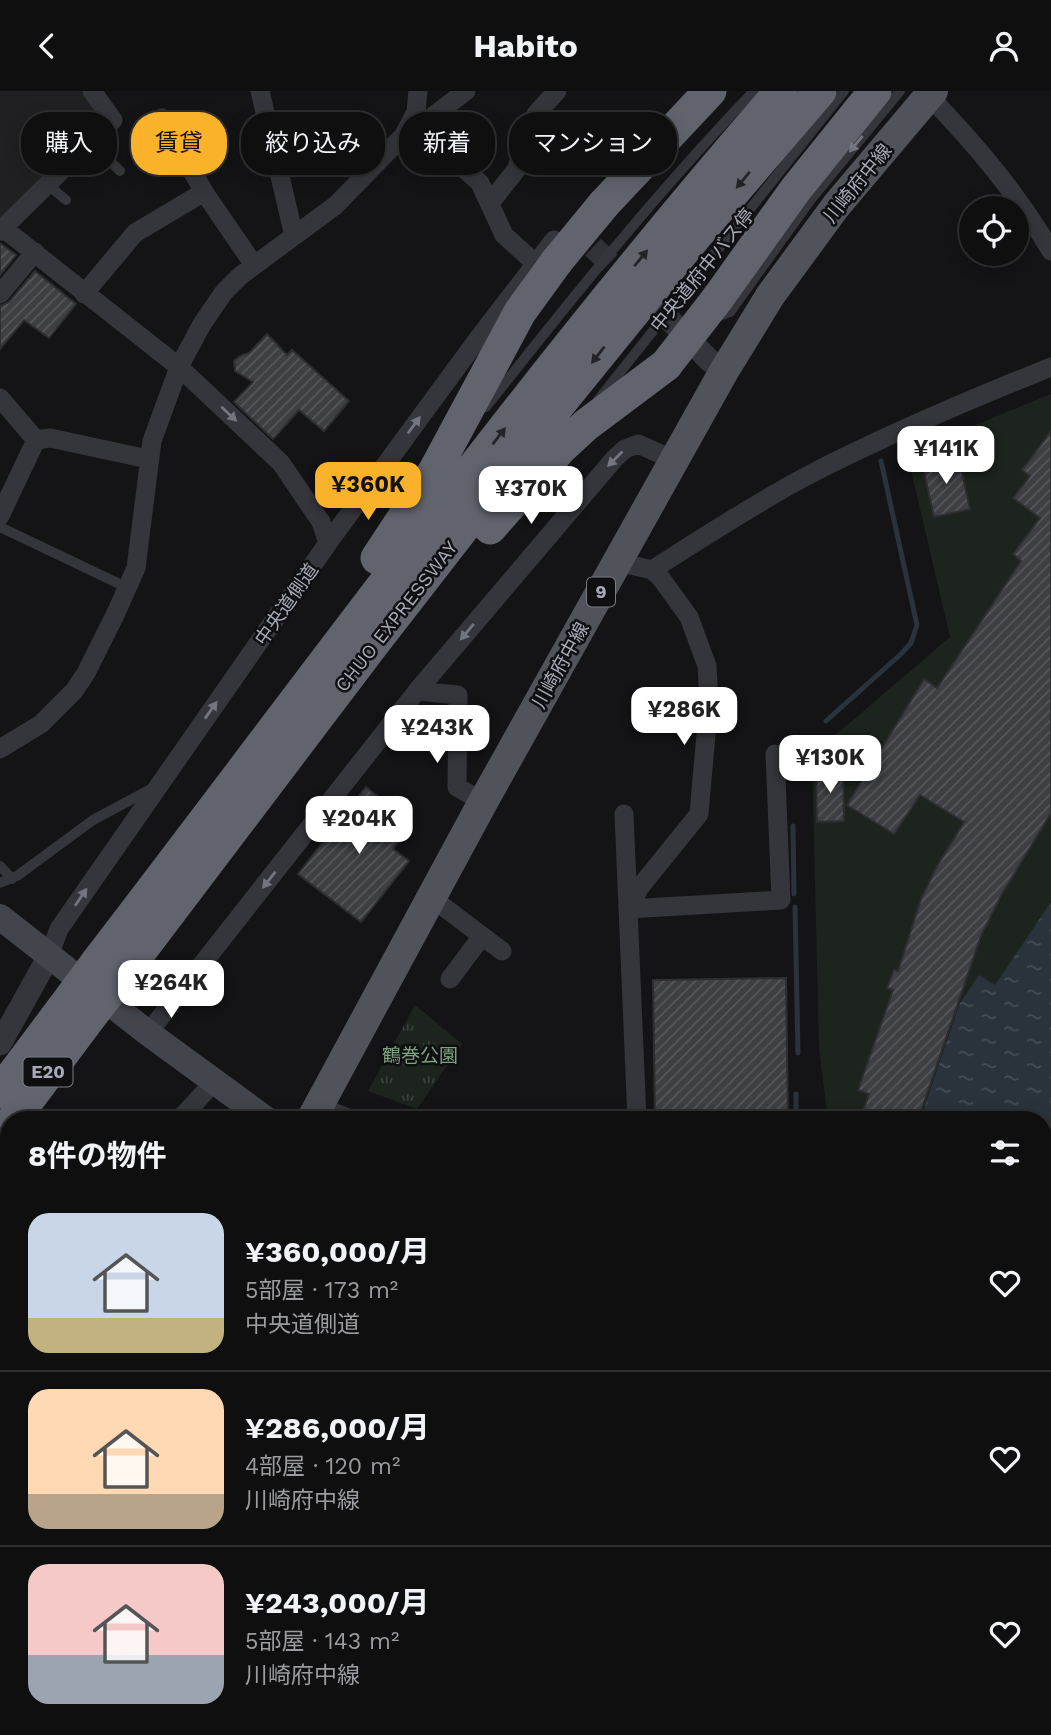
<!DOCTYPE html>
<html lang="ja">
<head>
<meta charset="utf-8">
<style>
  body { margin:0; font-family:"Work Sans","Noto Sans JP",sans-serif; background:#1d1d1e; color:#f1f3f6; height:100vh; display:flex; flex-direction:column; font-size:26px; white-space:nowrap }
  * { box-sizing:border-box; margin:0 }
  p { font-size:23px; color:#9b9c9f }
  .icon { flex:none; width:38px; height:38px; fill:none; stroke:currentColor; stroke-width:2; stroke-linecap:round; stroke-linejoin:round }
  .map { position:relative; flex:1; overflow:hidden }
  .details { position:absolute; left:0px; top:1020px; width:1052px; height:625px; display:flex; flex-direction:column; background:#0f0f10; border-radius:28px 28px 0 0; box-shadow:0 4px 18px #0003,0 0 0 2px #2f2f30 }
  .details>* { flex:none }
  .banner { position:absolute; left:21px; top:21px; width:700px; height:63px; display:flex; gap:14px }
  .buttons { position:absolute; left:959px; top:105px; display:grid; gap:14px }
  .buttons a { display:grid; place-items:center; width:70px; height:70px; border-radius:50%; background:#0f0f10; box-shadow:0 4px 18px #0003,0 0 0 2px #2f2f30; font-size:35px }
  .price { position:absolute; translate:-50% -60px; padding:0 16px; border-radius:14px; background:#fff; color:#222; font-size:23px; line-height:46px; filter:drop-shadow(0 2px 4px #0008) }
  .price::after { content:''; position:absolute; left:50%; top:42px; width:21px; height:16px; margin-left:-10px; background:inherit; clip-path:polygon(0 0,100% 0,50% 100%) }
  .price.active { background:#f9b229; color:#111 }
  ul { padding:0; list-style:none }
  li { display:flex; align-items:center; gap:21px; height:175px; padding:0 28px }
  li+li { border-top:2px solid #2f2f30 }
  li span { display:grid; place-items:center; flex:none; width:196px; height:140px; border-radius:21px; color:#555 }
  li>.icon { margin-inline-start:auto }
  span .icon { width:84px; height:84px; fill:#fffc; stroke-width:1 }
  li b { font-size:30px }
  h2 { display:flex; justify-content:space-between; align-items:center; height:84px; padding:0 28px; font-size:30px }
  .tag { padding:0 24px; border-radius:28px; background:#0f0f10; box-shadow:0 4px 18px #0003,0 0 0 2px #2f2f30; font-size:24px; line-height:63px }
  .tag.active { background:#f9b229; color:#111 }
  header { display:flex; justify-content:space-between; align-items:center; height:91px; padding:0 28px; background:#0f0f10; font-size:32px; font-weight:700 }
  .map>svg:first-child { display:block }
  .built { fill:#202023 }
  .industrial { fill:url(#industrial-furrows) }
  .grass { fill:url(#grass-tufts) }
  .pitch { fill:#1c241d }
  .water { fill:url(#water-ripples) }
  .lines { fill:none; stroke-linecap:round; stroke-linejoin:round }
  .stream { stroke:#2a333b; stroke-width:5 }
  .building { fill:url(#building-hatch); stroke:#2e2e32; stroke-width:2 }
  .tertiary-tunnel { stroke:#313236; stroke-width:23; stroke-dasharray:23 11; stroke-linecap:butt }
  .service { stroke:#35363b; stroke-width:10 }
  .minor { stroke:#35363b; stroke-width:19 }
  .tertiary { stroke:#35363b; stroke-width:23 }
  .secondary { stroke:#43454c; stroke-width:26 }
  .primary { stroke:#51535b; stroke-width:30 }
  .motorway { stroke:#61646d; stroke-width:33 }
  .rail { stroke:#484a51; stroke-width:5; stroke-dasharray:9 7; stroke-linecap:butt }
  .motorway-bridge { stroke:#61646d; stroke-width:33 }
  .oneway { fill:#73767f }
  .oneway2 { fill:#242428 }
  .labels { text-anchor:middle; stroke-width:5; stroke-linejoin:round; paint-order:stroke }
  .shield { fill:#0f0f11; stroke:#797c85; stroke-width:2 }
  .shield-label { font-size:18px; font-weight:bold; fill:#a6abb7 }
  .street-label { font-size:19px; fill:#a6abb7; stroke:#0f0f11 }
  .park-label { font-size:19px; fill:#7ca37e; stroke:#0f0f11 }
</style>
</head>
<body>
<header><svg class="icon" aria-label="back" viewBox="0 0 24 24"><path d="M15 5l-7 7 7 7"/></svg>Habito<svg class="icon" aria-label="person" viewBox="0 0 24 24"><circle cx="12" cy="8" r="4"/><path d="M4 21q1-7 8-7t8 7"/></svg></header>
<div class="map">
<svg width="1051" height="1644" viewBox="0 0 1051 1644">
  <defs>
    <pattern id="industrial-furrows" width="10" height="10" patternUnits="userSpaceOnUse" patternTransform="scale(1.75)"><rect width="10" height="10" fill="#202023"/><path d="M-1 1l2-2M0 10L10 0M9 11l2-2" fill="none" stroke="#3d3e41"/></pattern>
    <pattern id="grass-tufts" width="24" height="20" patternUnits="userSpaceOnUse" patternTransform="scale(1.75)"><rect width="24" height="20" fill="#1c241d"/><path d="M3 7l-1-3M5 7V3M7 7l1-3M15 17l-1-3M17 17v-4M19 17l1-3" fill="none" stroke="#3a413c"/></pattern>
    <pattern id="water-ripples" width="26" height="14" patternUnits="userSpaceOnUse" patternTransform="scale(1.75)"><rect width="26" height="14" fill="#2a333b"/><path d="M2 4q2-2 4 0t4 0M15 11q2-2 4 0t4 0" fill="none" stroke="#464e55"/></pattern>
    <pattern id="building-hatch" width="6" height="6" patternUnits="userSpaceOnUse" patternTransform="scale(1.75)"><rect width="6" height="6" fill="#3e3f43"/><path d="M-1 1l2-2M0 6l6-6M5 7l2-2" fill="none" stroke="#57585c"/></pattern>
  </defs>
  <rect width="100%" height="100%" fill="#141416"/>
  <!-- built -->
  <path class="built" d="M0 0H85L99 19V31L0 132Z"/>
  <!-- industrial -->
  <path class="industrial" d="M1051 1564V1644H1016L1006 1636H1043V1574Z"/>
  <!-- grass -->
  <path class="grass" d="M415 914 462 953 417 1018 368 1000Z"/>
  <!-- pitch -->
  <path class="pitch" d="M1051 303V1272L1043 1273V1029H828L819 958 812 664 950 546 907 362Z"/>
  <!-- water -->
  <path class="water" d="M1051 811V1244L1043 1245V1029H920L960 912 979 884 995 894Z"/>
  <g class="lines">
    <!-- stream -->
    <path class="stream" d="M826 630 901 563 911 552 917 534 881 370
      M793 735 794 803
      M795 816 798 962
      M796 1003V1029
      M468 1644 474 1636"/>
  </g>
  <!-- building -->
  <path class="building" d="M0 152 16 164 0 184Z
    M35 180 76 213 49 247 24 229 0 258V215L9 211Z
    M267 243 287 264 292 259 349 310 324 340 299 319 273 348 234 311 253 291 235 280 234 270 240 265 249 262Z
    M1051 340V722L1002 803 981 845 918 1029H891L863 1020 869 1003 858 999 893 899 887 897 894 879 898 880 921 808 936 777 964 731 920 704 894 743 847 714 924 588 937 597 1021 470 1013 463 1040 427 1013 407 1030 385 1022 379Z
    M958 364 970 418 934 426 922 372Z
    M843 676 844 730 817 731 816 677Z
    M366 696 412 733 393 758 409 770 361 831 298 783Z
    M786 887 788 1029H655L653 889Z"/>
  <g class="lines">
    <!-- tertiary-tunnel -->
    <path class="tertiary-tunnel" d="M593 156 679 238"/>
    <!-- service -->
    <path class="service" d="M90 50 120 80
      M47 93 66 109
      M716 226 730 221 812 107 900 0
      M598 309 844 0
      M486 316C572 207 658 100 754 0
      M0 436 128 497
      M0 775 12 788
      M0 792 17 785 93 729 151 698
      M0 1393 9 1378
      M0 1485 9 1475
      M543 1644H546"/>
    <!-- minor -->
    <path class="minor" d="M260 0 294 145
      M929 5C975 53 1017 102 1051 160
      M162 27 204 101
      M412 32 480 92 504 144 535 172
      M419 36 466 0
      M490 112 516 79 536 23 557 0
      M3 137 179 276 281 372 321 431 328 452
      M0 140 113 29 92 0
      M0 203 35 161
      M84 203 135 142 204 101 254 174
      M0 307 36 349
      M36 349 50 347 148 368
      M0 425 36 349
      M618 471 652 479 660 486 689 526 707 575 709 609 699 723 640 796 628 818
      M652 479C702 447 751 415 803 387 883 345 966 310 1051 276
      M417 600 458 604 457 696 483 711
      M0 658 41 633 74 600 86 582 116 522 136 477 152 350 179 276 202 233 224 201 240 185 336 114 404 44 416 21 418 0
      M624 723 637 1029
      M432 807 502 860
      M628 818 781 809 775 663
      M49 865 59 838 328 452 477 249 554 149
      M450 888 482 845
      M148 942 417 600 615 367 625 358 638 353 674 369
      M318 1015 353 1029
      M179 1029 214 991
      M16 1636 27 1644
      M174 1644 180 1636"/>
    <!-- tertiary -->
    <path class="tertiary" d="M679 238 709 269 724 280
      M0 953 49 865
      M1043 1511 1051 1501
      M926 1644 933 1636"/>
    <!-- secondary -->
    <path class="secondary" d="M0 826 148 942 267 1029
      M56 1644 58 1636"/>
    <!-- primary -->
    <path class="primary" d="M311 1029 483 711 724 280 770 205 836 115 933 0"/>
    <!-- motorway -->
    <path class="motorway" d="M604 113 710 0
      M718 207 796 98 875 0
      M490 437 560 358 586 334 666 274
      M377 467 435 379 520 221 557 170
      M97 871C322 578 538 278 781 0
      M120 887 373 553 557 316 694 147 820 0
      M0 1001 63 917
      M13 1029 84 934"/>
    <!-- rail -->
    <path class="rail" d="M1043 1537 1051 1528
      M951 1644 957 1636"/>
    <!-- motorway-bridge -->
    <path class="motorway-bridge" d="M557 170 604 113
      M666 274 718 207
      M63 917 97 871
      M84 934 120 887
      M0 1046 9 1034"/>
  </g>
  <!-- one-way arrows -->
  <defs><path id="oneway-solid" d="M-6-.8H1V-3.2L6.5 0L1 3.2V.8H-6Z" transform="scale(1.75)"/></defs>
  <g class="oneway">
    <use href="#oneway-solid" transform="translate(856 53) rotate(129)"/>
    <use href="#oneway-solid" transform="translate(229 323) rotate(43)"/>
    <use href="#oneway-solid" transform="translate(414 334) rotate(-54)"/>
    <use href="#oneway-solid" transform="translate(615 368) rotate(135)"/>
    <use href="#oneway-solid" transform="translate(467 541) rotate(130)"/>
    <use href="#oneway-solid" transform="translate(211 619) rotate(-55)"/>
    <use href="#oneway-solid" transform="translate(269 789) rotate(128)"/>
    <use href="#oneway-solid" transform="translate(81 806) rotate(-56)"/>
  </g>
  <g class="oneway2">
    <use href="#oneway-solid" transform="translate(743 89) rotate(130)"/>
    <use href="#oneway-solid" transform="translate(641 167) rotate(-51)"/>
    <use href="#oneway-solid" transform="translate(598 264) rotate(128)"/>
    <use href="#oneway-solid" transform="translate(499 345) rotate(-52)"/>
  </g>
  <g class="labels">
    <!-- shield labels -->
    <g class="shield">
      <rect x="587" y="486.5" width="28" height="29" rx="5"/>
      <rect x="23.5" y="966.5" width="49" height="29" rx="5"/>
    </g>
    <g class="shield-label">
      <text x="601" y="507">9</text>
      <text x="48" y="987">E20</text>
    </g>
    <!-- street labels -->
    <g class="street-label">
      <text transform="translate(857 92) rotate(-51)" y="7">川崎府中線</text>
      <text transform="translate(702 179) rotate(-51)" y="7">中央道府中バス停</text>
      <text transform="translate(286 513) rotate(-55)" y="7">中央道側道</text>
      <text transform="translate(396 525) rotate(-52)" y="7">CHUO EXPRESSWAY</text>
      <text transform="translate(560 574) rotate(-61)" y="7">川崎府中線</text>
    </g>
    <!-- park labels -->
    <g class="park-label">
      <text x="420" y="971">鶴巻公園</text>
    </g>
  </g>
</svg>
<div class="buttons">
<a><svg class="icon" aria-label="locate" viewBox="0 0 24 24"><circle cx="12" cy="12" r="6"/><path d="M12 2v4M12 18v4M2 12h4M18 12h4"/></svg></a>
</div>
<b class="price" style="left:946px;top:395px">¥141K</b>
<b class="price active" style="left:368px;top:431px">¥360K</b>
<b class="price" style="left:531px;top:435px">¥370K</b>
<b class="price" style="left:684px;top:656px">¥286K</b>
<b class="price" style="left:437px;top:674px">¥243K</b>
<b class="price" style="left:830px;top:704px">¥130K</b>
<b class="price" style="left:359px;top:765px">¥204K</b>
<b class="price" style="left:171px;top:929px">¥264K</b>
<div class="banner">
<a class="tag">購入</a>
<a class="tag active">賃貸</a>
<a class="tag">絞り込み</a>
<a class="tag">新着</a>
<a class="tag">マンション</a>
</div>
<section class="details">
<h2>8件の物件<svg class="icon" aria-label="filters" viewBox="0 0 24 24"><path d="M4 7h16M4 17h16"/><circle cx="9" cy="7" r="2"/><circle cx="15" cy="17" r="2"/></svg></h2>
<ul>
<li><span style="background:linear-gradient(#c9d6e8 75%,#c2b280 0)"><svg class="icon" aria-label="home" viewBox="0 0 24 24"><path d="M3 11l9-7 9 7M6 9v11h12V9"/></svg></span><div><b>¥360,000/月</b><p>5部屋 · 173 m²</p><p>中央道側道</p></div><svg class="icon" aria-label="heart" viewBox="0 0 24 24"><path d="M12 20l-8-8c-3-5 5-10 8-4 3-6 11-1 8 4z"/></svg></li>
<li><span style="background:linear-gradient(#ffd9b3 75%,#b9a48a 0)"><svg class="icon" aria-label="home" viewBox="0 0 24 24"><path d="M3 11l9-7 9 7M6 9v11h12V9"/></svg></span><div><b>¥286,000/月</b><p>4部屋 · 120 m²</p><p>川崎府中線</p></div><svg class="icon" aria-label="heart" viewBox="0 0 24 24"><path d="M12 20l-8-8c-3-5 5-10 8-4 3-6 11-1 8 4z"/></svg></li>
<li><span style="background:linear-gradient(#f6c9c9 65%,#9aa5b1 0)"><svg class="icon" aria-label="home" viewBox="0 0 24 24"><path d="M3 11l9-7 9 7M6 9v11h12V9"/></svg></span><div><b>¥243,000/月</b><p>5部屋 · 143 m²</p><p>川崎府中線</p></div><svg class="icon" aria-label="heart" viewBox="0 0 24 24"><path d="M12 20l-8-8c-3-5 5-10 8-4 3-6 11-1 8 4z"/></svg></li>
</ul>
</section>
</div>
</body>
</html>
